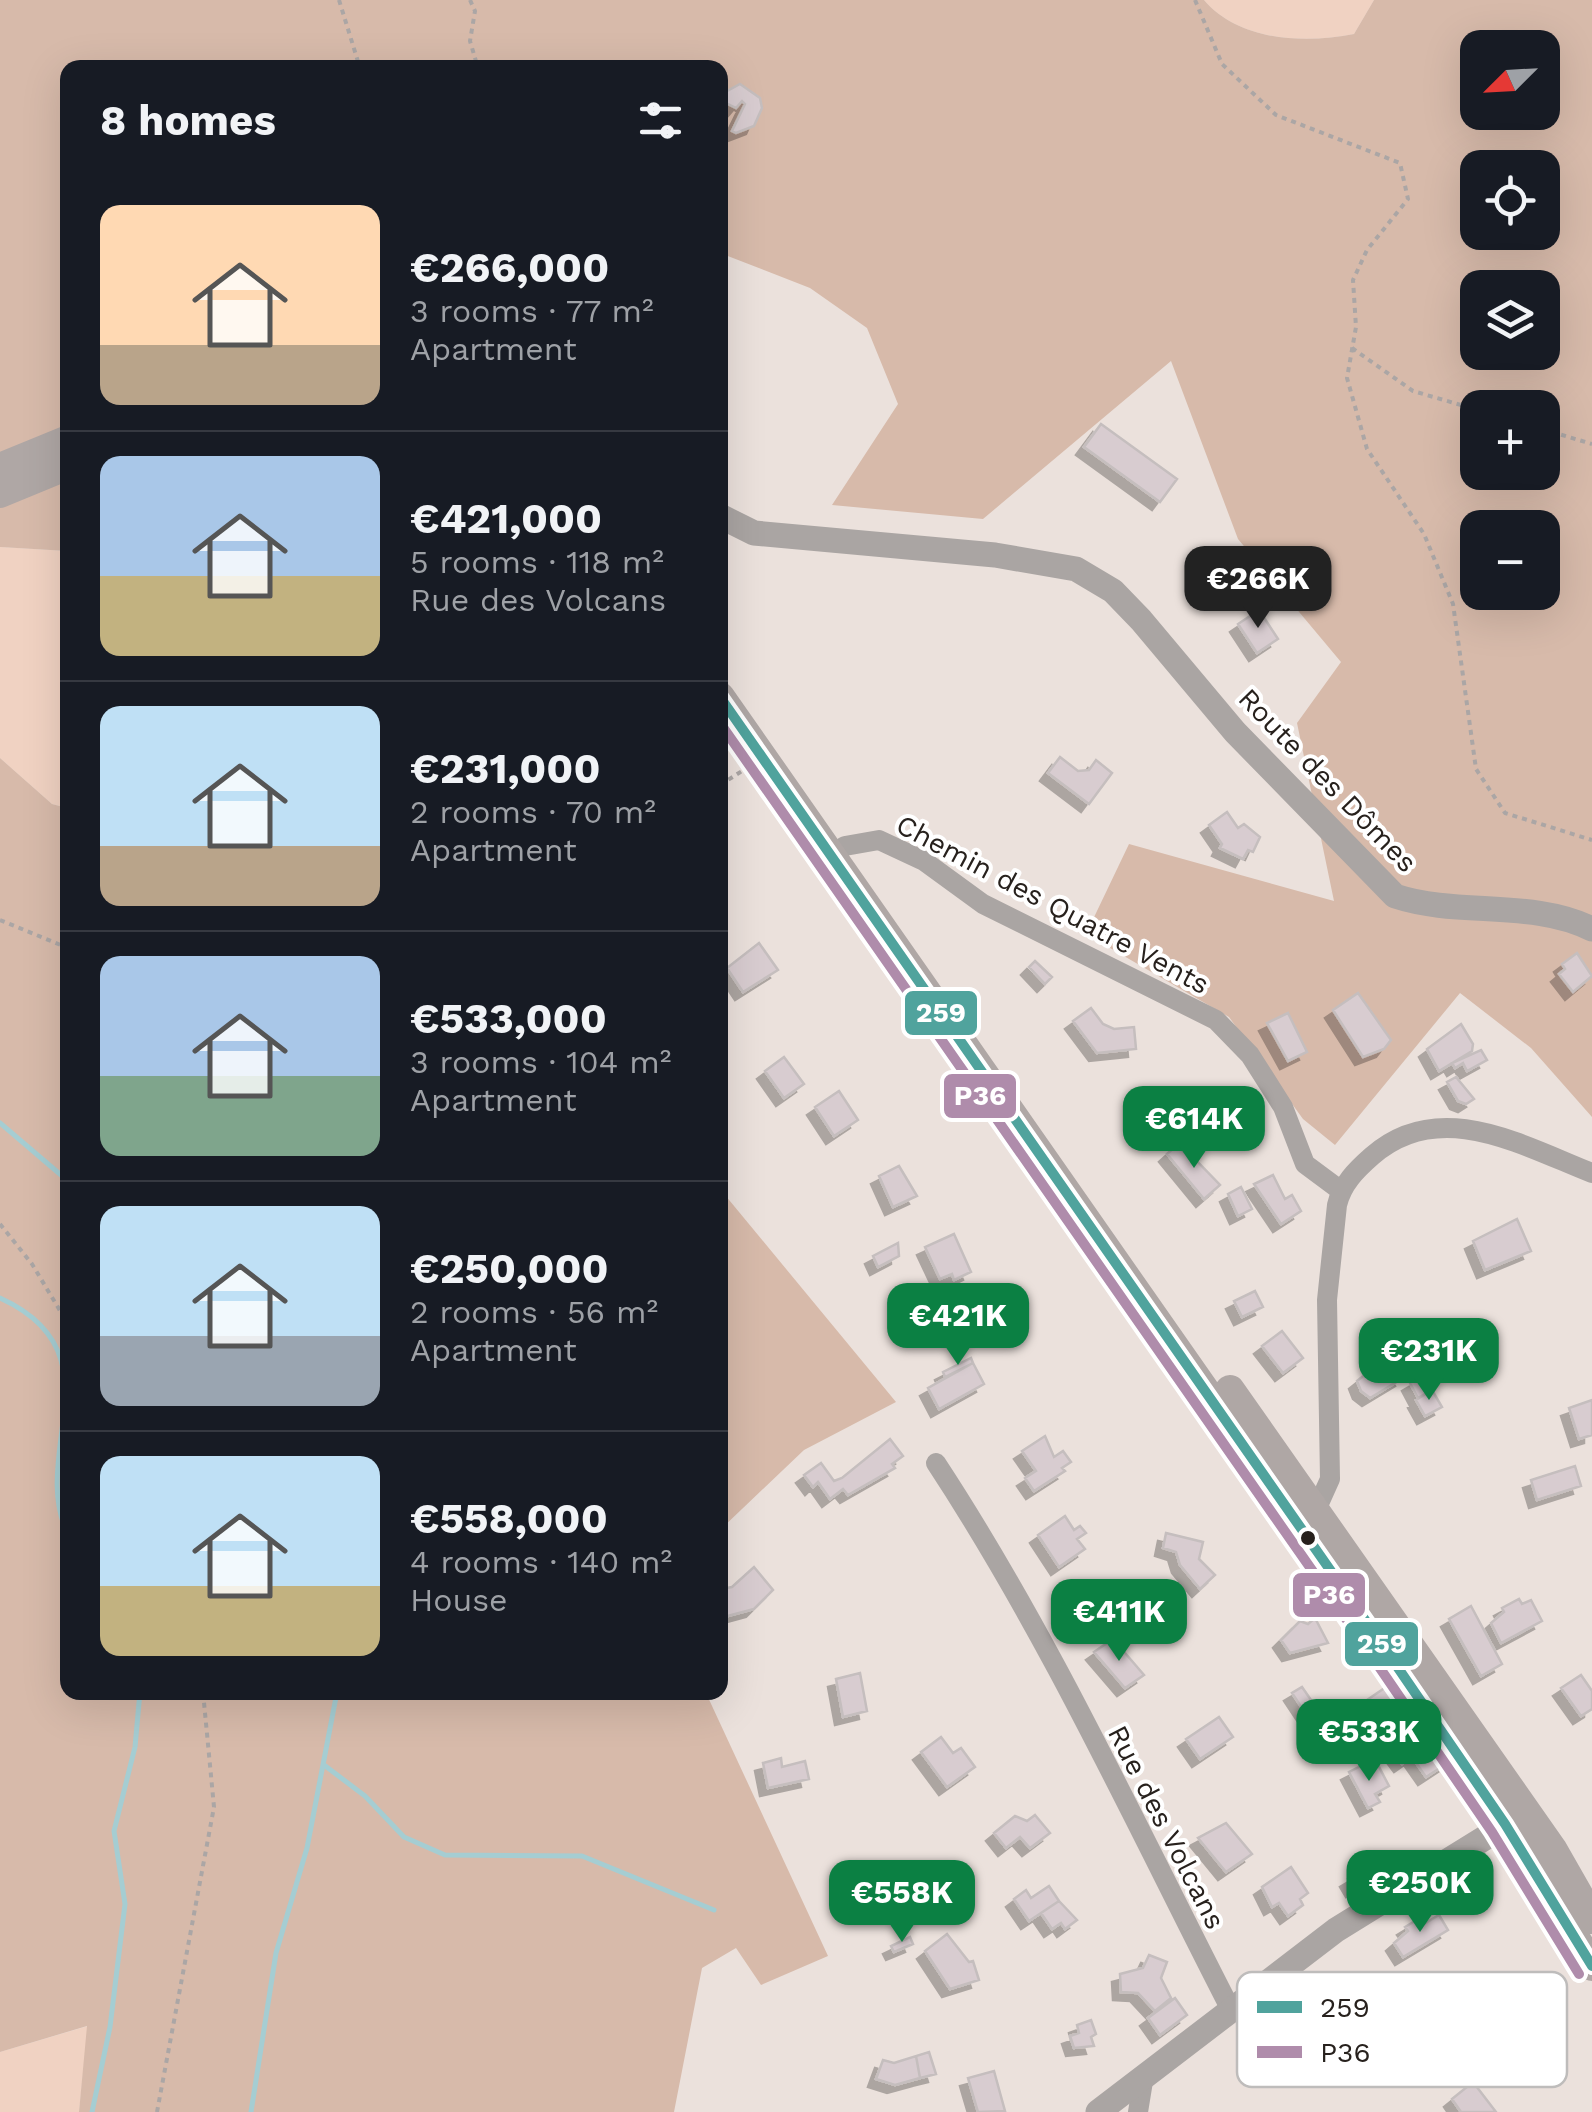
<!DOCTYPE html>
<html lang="en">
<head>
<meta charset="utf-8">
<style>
  body { margin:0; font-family:"Work Sans",sans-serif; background:#20242c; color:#f1f3f6; height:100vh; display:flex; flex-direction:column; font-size:38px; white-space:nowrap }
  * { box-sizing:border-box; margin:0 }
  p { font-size:32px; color:#9ea1a6 }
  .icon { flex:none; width:55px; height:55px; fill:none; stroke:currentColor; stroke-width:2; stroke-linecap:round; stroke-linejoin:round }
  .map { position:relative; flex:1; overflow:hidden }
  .drawer { position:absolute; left:60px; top:60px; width:668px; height:1640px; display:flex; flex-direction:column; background:#171b24; border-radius:20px; box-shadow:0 10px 40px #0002 }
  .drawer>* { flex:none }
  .needle { width:65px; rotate:246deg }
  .controls { position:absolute; left:1460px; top:30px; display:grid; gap:20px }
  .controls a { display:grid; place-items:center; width:100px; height:100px; border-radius:20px; background:#171b24; box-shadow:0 10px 40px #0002; font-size:50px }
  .price { position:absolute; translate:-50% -85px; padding:0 22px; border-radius:20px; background:#0b8043; color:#fff; font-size:32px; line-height:65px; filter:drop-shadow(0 2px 5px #0008) }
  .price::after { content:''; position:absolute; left:50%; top:60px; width:30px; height:22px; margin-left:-15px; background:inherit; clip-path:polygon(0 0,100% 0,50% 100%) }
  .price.active { background:#222; color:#fff }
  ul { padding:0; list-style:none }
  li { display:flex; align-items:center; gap:30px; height:250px; padding:0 40px }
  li+li { border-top:2px solid #363941 }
  li span { display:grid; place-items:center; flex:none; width:280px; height:200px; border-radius:20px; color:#555 }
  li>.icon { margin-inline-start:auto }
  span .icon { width:120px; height:120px; fill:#fffc; stroke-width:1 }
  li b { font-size:42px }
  h2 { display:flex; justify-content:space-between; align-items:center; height:120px; padding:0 40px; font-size:42px }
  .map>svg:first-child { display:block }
  .green { fill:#f0d2c2 }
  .forest { fill:#d7baaa; fill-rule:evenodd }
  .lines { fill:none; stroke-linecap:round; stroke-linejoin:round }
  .stream { stroke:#a5cdd2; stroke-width:5 }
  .building { fill:#d8ccd0; stroke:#c5bebe; stroke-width:2.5; filter:url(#shadow) }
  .path { stroke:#aba6a5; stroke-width:4; stroke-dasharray:5 5; stroke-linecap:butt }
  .minor { stroke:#aaa5a3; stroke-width:20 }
  .tertiary { stroke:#aaa5a3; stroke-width:25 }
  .primary { stroke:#afa7a5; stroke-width:30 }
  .bus-1-casing { stroke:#fff; stroke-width:18 }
  .bus-2-casing { stroke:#fff; stroke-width:18 }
  .bus-1 { stroke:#50a39d; stroke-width:10 }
  .bus-2 { stroke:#af8cab; stroke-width:10 }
  .bus-dot { fill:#27211d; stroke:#fff; stroke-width:4 }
  .labels { text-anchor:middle; stroke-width:8; stroke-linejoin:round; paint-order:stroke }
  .street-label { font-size:28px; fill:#27211d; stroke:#fff }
  .key { fill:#fff; stroke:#bebcbb; stroke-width:2.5 }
  .key-label { font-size:28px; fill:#27211d }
  .line-badge { stroke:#fff; stroke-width:4 }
  .badge-label { font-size:28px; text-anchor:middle; font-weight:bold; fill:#fff }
</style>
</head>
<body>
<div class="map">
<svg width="1592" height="2112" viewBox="0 0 1592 2112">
  <defs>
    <filter id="shadow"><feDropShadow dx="-8" dy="8" stdDeviation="0" flood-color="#0004"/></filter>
  </defs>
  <rect width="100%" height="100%" fill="#ebe1dc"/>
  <!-- green -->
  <path class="green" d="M1204 0H1374L1354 34C1304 44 1239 41 1204 0Z
    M0 547 67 551V808L52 804 0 758Z
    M88 2026 79 2112H0V2052Z"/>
  <!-- forest -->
  <path class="forest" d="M0 0H1204C1239 41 1304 44 1354 34L1374 0H1592V1117L1531 1048 1460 993 1335 1145 1303 1119 1229 1017 1086 934 1129 844 1334 901 1297 723 1341 662 1238 539 1171 361 983 519 832 505 898 404 867 328 810 288 720 253V68H68L67 551 0 547ZM1478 48H1542V112H1478ZM1478 168H1542V232H1478ZM1478 288H1542V352H1478ZM1478 408H1542V472H1478ZM1478 528H1542V592H1478Z
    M0 758 52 804 67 808 68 1692 706 1693 828 1956 761 1985 736 1948 702 1968 674 2112H79L87 2026 0 2052Z
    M720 1189 896 1402 804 1450 720 1530Z"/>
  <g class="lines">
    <!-- stream -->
    <path class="stream" d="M0 1123 68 1181
      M0 1298C121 1353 28 1455 68 1534
      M324 1765 365 1796 404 1837 445 1855 582 1856 714 1910
      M92 2112 110 2027 125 1904 114 1831 135 1747 140 1692
      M251 2112 276 1953 307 1848 337 1692"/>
  </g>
  <!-- building -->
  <path class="building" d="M740 84 760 98 762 108 754 126 736 133 732 131 745 104 742 101 736 108 720 100V95Z
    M1101 424 1177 479 1160 502 1084 447Z
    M1259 610 1278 639 1257 653 1238 624Z
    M1060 757 1078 771 1089 770 1096 760 1112 773 1089 804 1048 773Z
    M1227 812 1238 828 1244 824 1260 837 1253 852 1248 850 1243 859 1220 848 1222 844 1209 825Z
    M759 943 778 970 743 992 727 968Z
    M1577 953 1592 976 1573 992 1559 974 1565 969 1562 964Z
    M1035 961 1052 977 1045 984 1029 967Z
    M1358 993 1391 1040 1384 1049 1363 1057 1333 1010Z
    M1091 1008 1103 1024 1114 1029 1134 1027 1136 1049 1097 1053 1073 1021Z
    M1288 1013 1307 1052 1288 1061 1267 1023Z
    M1461 1024 1473 1044 1472 1051 1439 1071 1427 1049Z
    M1481 1050 1487 1060 1467 1071 1463 1063 1455 1068 1452 1063Z
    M784 1057 804 1084 784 1098 765 1071Z
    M1456 1077 1474 1099 1466 1104 1458 1101 1447 1082Z
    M839 1091 858 1120 834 1136 815 1107Z
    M1177 1145 1184 1152 1190 1146 1199 1155 1195 1159 1220 1185 1204 1199 1167 1154Z
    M899 1166 917 1196 893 1207 879 1176Z
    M1273 1175 1285 1199 1292 1195 1301 1211 1281 1224 1254 1184Z
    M1241 1187 1252 1209 1238 1216 1228 1194Z
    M1517 1219 1531 1251 1485 1270 1473 1241Z
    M954 1234 971 1272 954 1280 952 1274 940 1279 925 1247Z
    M898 1243 899 1256 878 1267 873 1256Z
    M1255 1291 1263 1307 1242 1317 1234 1301Z
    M1457 1321 1464 1333 1430 1355 1421 1340 1438 1326Z
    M1282 1331 1303 1358 1283 1373 1262 1346Z
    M971 1358 973 1363 945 1377 943 1372Z
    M973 1363 984 1384 939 1409 928 1388Z
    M1377 1365 1388 1372 1396 1367 1403 1378 1370 1398 1361 1391 1357 1381Z
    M1422 1376 1430 1391 1418 1398 1410 1383Z
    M1432 1390 1442 1407 1425 1416 1416 1400Z
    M1592 1400V1435L1579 1439 1569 1408Z
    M1045 1436 1054 1457 1063 1451 1071 1462 1062 1468 1065 1471 1034 1491 1025 1478 1036 1471 1022 1451Z
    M890 1439 903 1456 892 1464 895 1468 848 1495 843 1489 830 1499 818 1482 813 1487 804 1475 821 1463 834 1481 842 1478Z
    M1575 1466 1581 1486 1537 1500 1531 1480Z
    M1065 1516 1074 1530 1080 1526 1086 1533 1077 1539 1085 1549 1059 1567 1038 1535Z
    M1166 1533 1203 1542 1199 1559 1215 1575 1200 1589 1180 1565 1176 1552 1163 1548Z
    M754 1567 773 1590 754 1609 720 1618 721 1589 732 1587Z
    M1519 1599 1522 1604 1531 1600 1542 1621 1501 1643 1491 1623 1504 1612 1502 1608Z
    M1471 1606 1502 1664 1481 1676 1449 1619Z
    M1315 1618 1328 1643 1290 1653 1281 1640 1300 1621 1308 1624Z
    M1113 1639 1144 1675 1125 1688 1094 1652Z
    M860 1673 867 1711 843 1717 836 1679Z
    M1581 1675 1592 1691V1709L1581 1716 1561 1688Z
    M1389 1685 1446 1764 1426 1777 1412 1757 1402 1764 1368 1719 1377 1712 1367 1700Z
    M1302 1687 1320 1713 1310 1720 1292 1693Z
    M1219 1717 1233 1737 1200 1759 1186 1739Z
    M941 1737 953 1753 961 1748 975 1767 947 1787 921 1752Z
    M781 1758 782 1767 805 1761 809 1779 768 1788 763 1763Z
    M1363 1765 1366 1771 1378 1765 1389 1786 1375 1794 1380 1802 1368 1808 1349 1772Z
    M1035 1815 1050 1833 1030 1848 1020 1837 1006 1848 994 1833 1015 1816 1027 1821Z
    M1226 1823 1252 1854 1226 1872 1198 1838Z
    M1392 1853 1397 1863 1354 1889 1348 1879Z
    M1291 1867 1308 1893 1300 1899 1303 1905 1288 1916 1279 1903 1272 1907 1262 1887Z
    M1049 1886 1059 1901 1029 1921 1014 1899 1026 1890 1031 1898Z
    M1059 1901 1077 1920 1065 1929 1061 1923 1052 1929 1041 1913Z
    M1439 1915 1448 1930 1403 1957 1394 1943 1408 1931 1405 1927 1415 1921 1419 1927Z
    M947 1934 969 1962 973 1961 979 1980 950 1989 925 1951Z
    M910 1937 913 1944 894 1952 891 1946Z
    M1149 1955 1167 1962 1161 1978 1171 1998 1155 2011 1138 1993 1121 1992 1120 1974 1143 1968Z
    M1175 1998 1187 2015 1160 2035 1148 2018Z
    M1091 2020 1096 2034 1091 2037 1094 2046 1074 2048 1070 2036 1079 2033 1077 2025Z
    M929 2052 936 2074 920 2078 916 2056Z
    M916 2056 920 2078 895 2085 876 2079 883 2060 894 2063Z
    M994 2071 1005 2111 978 2112 968 2078Z
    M1473 2082 1496 2112H1461L1452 2099Z"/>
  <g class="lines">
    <!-- path -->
    <path class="path" d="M339 0 360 68
      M470 0 475 11 470 41 478 68
      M1195 0 1222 64 1276 115 1400 163 1408 199 1367 250 1353 280 1356 327 1347 378 1367 449 1424 534 1453 604 1476 769 1505 813 1592 840
      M1352 348 1413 391 1478 410
      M1542 429 1592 444
      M720 785 742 771
      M720 898 721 900
      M0 920 68 948
      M0 1224 32 1264 68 1324
      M157 2112 214 1807 203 1692"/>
    <!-- minor -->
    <path class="minor" d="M832 856 845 846 879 840 924 861 983 904 1216 1020 1250 1055 1283 1107 1305 1164 1340 1190
      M936 1463C1049 1635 1136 1825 1230 2008
      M1312 1519 1330 1479 1327 1300 1337 1205C1342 1184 1356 1170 1372 1156 1439 1097 1521 1145 1592 1173
      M1138 2112 1144 2075"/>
    <!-- tertiary -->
    <path class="tertiary" d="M720 516 754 533 995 555 1076 569 1113 591 1141 620 1235 732 1395 896C1458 917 1532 899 1592 929
      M1098 2112 1336 1930 1522 1815"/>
    <!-- primary -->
    <path class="primary" d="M0 468 68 440
      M0 493 68 465
      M720 697 1370 1627 1505 1824 1592 1966
      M1230 1390 1552 1849 1592 1919"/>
    <defs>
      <path id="bus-1" d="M720 697 1370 1627 1505 1824 1592 1966"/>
      <path id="bus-2" d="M720 723 1358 1636 1492 1832 1579 1974"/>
    </defs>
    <!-- bus-1 casing -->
    <use href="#bus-1" class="bus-1-casing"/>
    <!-- bus-2 casing -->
    <use href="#bus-2" class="bus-2-casing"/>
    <!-- bus-1 -->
    <use href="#bus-1" class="bus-1"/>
    <!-- bus-2 -->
    <use href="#bus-2" class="bus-2"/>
  </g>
  <!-- markers -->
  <circle class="bus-dot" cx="1308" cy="1538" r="9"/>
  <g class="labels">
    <!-- street labels -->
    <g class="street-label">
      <text transform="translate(1328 780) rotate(46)" y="10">Route des Dômes</text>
      <text transform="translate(1053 904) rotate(28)" y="10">Chemin des Quatre Vents</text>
      <text transform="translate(1167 1827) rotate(63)" y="10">Rue des Volcans</text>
    </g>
  </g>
  <!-- legend -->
  <rect x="1237" y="1972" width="330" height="115" rx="15" class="key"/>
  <rect x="1257" y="2001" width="45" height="12" fill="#50a39d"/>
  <rect x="1257" y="2046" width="45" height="12" fill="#af8cab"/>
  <g class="key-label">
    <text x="1320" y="2017">259</text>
    <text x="1320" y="2062">P36</text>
  </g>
  <g class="line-badge">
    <rect x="903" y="989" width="76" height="48" rx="10" fill="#50a39d"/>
    <rect x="942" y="1072" width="76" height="48" rx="10" fill="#af8cab"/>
    <rect x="1291" y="1571" width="76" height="48" rx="10" fill="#af8cab"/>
    <rect x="1343" y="1620" width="77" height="48" rx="10" fill="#50a39d"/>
  </g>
  <g class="badge-label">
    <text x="941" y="1022">259</text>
    <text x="980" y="1105">P36</text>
    <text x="1329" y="1604">P36</text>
    <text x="1382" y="1653">259</text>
  </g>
</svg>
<div class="controls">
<a><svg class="needle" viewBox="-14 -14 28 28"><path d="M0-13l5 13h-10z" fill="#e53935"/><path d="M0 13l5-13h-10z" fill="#9ea1a6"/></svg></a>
<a><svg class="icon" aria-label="locate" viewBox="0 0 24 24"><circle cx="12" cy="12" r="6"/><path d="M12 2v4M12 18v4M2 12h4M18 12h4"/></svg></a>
<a><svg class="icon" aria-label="layers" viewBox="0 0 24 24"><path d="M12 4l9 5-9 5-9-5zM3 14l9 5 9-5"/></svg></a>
<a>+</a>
<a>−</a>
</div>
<b class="price active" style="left:1258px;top:631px">€266K</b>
<b class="price" style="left:1194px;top:1171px">€614K</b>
<b class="price" style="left:958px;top:1368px">€421K</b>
<b class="price" style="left:1429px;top:1403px">€231K</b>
<b class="price" style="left:1119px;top:1664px">€411K</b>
<b class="price" style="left:1369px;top:1784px">€533K</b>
<b class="price" style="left:1420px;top:1935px">€250K</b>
<b class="price" style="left:902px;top:1945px">€558K</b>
<section class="drawer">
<h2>8 homes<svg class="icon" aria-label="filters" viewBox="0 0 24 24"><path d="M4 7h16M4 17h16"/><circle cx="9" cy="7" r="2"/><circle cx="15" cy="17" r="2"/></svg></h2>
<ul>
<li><span style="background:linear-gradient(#ffd9b3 70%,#b9a48a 0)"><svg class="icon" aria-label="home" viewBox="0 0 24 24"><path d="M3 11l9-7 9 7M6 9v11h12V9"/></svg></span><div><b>€266,000</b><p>3 rooms · 77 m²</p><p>Apartment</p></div></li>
<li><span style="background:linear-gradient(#a9c7e8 60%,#c2b280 0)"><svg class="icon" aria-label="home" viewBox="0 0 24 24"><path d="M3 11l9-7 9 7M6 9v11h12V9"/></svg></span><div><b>€421,000</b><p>5 rooms · 118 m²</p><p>Rue des Volcans</p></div></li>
<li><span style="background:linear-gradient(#bfe0f5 70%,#b9a48a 0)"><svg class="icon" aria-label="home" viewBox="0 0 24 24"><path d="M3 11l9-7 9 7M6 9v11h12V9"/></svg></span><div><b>€231,000</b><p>2 rooms · 70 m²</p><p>Apartment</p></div></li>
<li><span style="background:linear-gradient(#a9c7e8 60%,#7fa58c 0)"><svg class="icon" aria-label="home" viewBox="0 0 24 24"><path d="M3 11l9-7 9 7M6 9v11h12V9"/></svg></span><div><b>€533,000</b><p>3 rooms · 104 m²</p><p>Apartment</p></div></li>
<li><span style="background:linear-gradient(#bfe0f5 65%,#9aa5b1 0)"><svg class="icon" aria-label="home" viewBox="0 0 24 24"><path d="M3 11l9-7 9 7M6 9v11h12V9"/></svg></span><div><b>€250,000</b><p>2 rooms · 56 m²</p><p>Apartment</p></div></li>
<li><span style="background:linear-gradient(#bfe0f5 65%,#c2b280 0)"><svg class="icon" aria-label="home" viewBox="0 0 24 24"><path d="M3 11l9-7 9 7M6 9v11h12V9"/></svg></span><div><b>€558,000</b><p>4 rooms · 140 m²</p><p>House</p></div></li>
</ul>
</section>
</div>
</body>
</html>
